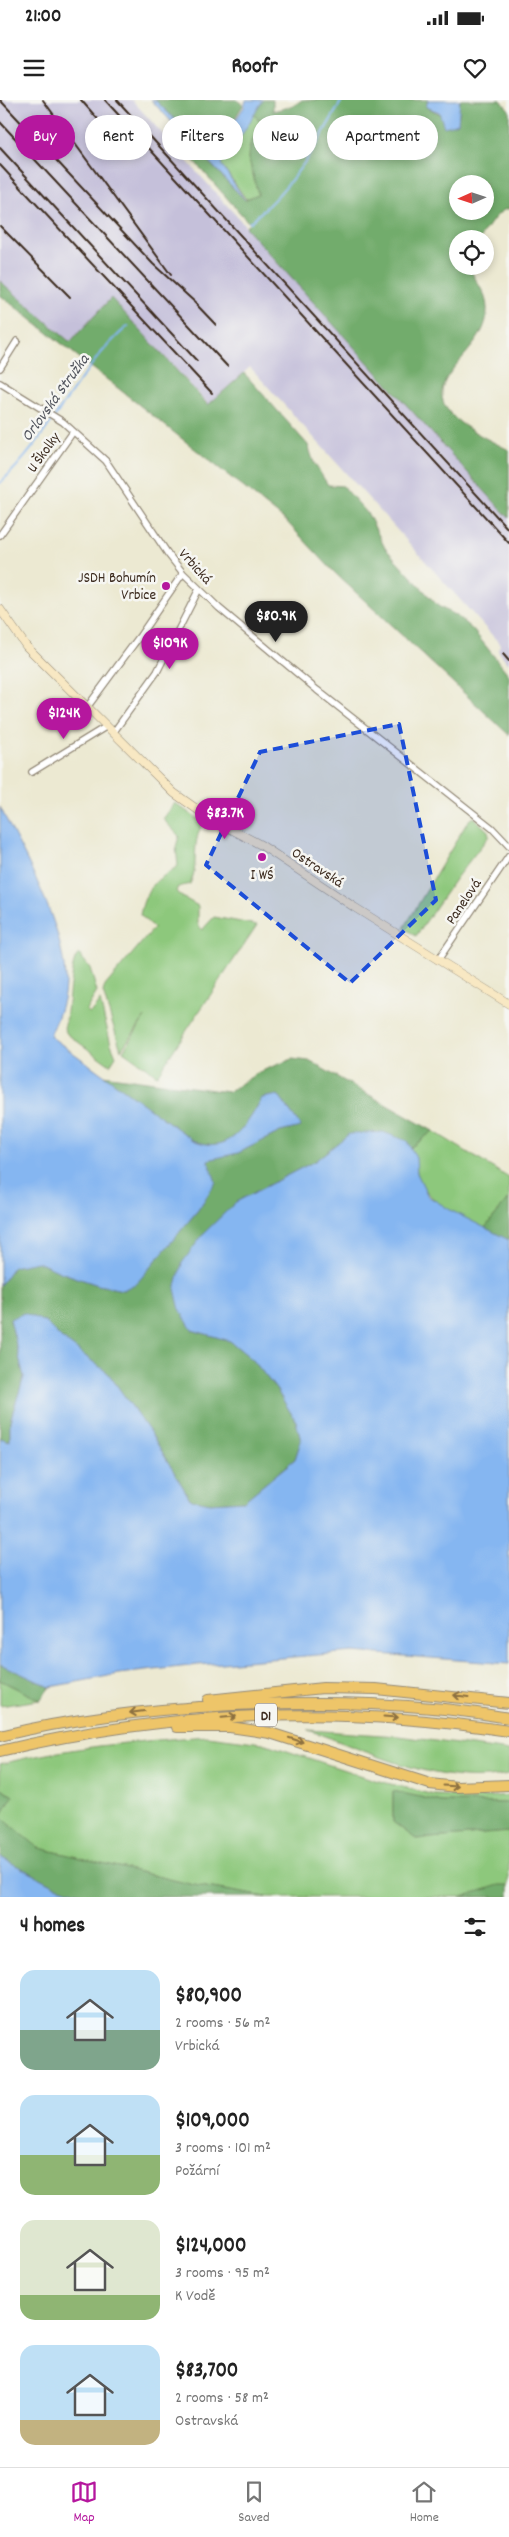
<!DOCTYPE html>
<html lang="en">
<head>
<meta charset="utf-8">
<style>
  body { margin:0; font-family:Dekko,sans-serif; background:#f6f6f6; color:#222; height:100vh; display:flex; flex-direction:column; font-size:19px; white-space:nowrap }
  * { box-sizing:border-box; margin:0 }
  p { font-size:16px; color:#767676 }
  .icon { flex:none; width:28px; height:28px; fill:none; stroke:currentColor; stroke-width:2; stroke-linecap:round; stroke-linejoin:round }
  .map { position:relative; height:1797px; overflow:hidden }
  .side { display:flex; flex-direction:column; background:#fff; flex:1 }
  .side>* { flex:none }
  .top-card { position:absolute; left:15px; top:15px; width:480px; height:45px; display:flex; gap:10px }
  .needle { width:32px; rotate:267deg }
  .tools { position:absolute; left:449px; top:75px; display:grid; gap:10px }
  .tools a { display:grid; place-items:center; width:45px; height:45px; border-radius:50%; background:#fff; box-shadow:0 2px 8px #0003; font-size:25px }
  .price { position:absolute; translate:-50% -42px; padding:0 11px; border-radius:18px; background:#b5179e; color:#fff; font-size:16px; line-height:32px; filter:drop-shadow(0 1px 2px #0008) }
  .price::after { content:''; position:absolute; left:50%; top:30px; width:15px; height:11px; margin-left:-8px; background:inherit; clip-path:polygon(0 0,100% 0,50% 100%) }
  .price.on { background:#222; color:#fff }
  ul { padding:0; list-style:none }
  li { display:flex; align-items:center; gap:15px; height:125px; padding:0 20px }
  li span { display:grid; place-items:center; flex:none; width:140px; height:100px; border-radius:15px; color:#555 }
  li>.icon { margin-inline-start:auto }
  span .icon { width:60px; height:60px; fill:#fffc; stroke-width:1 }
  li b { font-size:21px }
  h2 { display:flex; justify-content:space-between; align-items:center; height:60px; padding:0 20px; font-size:21px }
  .tag { padding:0 18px; border-radius:22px; background:#fff; box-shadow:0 2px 8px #0003; font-size:18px; line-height:45px }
  .tag.on { background:#b5179e; color:#fff }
  .status { display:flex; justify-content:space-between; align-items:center; height:35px; padding:0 25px; background:#fff; direction:ltr }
  .status svg { height:14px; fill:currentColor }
  header { display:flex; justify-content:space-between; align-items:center; height:65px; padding:0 20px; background:#fff; font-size:22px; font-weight:700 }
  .menu { display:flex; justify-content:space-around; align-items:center; height:70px; border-top:1px solid #e0e0e0; background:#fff; font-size:14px; color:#767676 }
  .menu a { display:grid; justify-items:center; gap:2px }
  .menu .on { color:#b5179e }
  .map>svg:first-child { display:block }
  .industrial { fill:#c5c0da }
  .green { fill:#8dc87c; stroke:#64794d }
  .forest { fill:#72ac6c; stroke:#566b45; fill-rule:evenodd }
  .water { fill:#85b6f1; stroke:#607088 }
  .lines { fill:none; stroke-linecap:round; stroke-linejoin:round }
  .stream { stroke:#85b6f1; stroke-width:2 }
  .minor-casing { stroke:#948a78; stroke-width:8 }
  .secondary-casing { stroke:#948a78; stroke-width:9 }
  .motorway-casing { stroke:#948a78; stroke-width:12 }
  .minor { stroke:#fff; stroke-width:5.5 }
  .secondary { stroke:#f8e8c3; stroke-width:8 }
  .motorway { stroke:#eec569; stroke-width:10 }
  .rail { stroke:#3b2a1e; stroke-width:2 }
  .oneway { stroke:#8c7040 }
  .marked { fill:#1d4ed8; fill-opacity:0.2; stroke:#1d4ed8; stroke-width:4; stroke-dasharray:10 6; stroke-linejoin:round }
  .poi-dot { fill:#b5179e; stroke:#f6f6f2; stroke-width:2 }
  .labels { text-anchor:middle; stroke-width:5; stroke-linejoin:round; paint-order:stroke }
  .shield { fill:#f6f6f2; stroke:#73675e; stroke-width:1 }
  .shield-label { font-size:14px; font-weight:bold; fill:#3b2a1e }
  .street-label { font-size:15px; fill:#3b2a1e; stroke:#f6f6f2 }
  .poi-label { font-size:15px; fill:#3b2a1e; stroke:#f6f6f2; text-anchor:end }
  .water-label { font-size:16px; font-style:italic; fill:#51545d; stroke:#f6f6f2 }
</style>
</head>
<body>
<div class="status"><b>21:00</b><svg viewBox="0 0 49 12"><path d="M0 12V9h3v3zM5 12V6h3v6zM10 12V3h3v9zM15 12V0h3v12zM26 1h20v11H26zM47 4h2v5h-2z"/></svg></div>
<header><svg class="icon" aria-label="menu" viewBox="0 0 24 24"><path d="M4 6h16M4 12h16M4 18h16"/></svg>Roofr<svg class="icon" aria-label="heart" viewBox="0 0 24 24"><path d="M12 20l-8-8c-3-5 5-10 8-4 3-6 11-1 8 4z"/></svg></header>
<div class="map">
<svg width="509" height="1797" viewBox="0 0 509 1797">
  <rect width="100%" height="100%" fill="#f6f6f2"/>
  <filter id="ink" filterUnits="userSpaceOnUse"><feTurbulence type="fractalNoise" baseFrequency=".02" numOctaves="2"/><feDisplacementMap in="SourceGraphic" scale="10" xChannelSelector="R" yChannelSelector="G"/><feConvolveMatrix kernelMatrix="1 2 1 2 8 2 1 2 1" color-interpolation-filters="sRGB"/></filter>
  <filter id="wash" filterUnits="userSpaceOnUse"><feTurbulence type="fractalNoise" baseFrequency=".0096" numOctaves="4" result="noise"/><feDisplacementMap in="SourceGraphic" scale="20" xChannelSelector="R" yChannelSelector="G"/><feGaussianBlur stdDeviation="1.12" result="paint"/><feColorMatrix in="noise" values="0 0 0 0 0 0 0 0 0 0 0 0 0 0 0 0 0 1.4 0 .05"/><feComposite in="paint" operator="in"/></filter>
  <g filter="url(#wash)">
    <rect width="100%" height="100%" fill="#ece9d2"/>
    <!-- industrial -->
    <path class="industrial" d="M0 0H132L509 418V564L498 551 500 544 250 267 209 305 111 198 70 242 0 181Z"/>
    <!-- green -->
    <path class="green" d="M253 13 261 23 250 46 249 59 258 94 246 99 221 64 226 55 234 48Z
      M175 703 203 723C190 746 200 763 190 784L178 787 176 791 179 795 198 806V824L202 830 214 817 257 825 157 975 123 951 145 917 121 950 103 893 105 886 154 828 140 815C146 786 156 781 178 766L176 747 179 736 163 719Z
      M473 717 488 731 489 736 456 778 416 836 404 828 468 721Z
      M79 854 90 868 97 892 86 910 90 913 100 901 111 944 116 956 110 965 67 934 64 928C69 914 69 859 79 854Z
      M433 1031 509 1078V1098L484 1129C459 1115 426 1104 417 1073 415 1064 415 1057 410 1048Z
      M0 1580 40 1600 0 1606Z
      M308 1630 398 1636 509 1651V1674C441 1689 371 1652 308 1630Z
      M208 1636 263 1643 375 1680 434 1695 483 1697 509 1695V1703L442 1702 393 1691V1722L416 1739 509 1732V1785L461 1797H266L194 1785 39 1748 0 1717 13 1696 0 1688V1664C68 1647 138 1641 208 1636Z"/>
    <!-- forest -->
    <path class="forest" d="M155 0H237L243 5 212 56Z
      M263 0H273V11L293 6 302 0H428L426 7 458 23 460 0H501L509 10V109C497 109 487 130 480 139H458V166H469C474 180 487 193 487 208 490 257 404 280 462 324 476 334 493 342 509 350V418L245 127 249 123 187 53 190 43 245 100 258 94 249 59 250 46 261 23 253 13ZM458 84H485V111H458Z
      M0 181 70 242 111 198 208 305 244 273 308 345 314 363 328 385 343 386 368 414 385 448 438 506 458 517 473 530 509 575V635L335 473 286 421 0 195Z
      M292 959 309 961 433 1031 410 1048 407 1041 349 1034 315 1061 236 1102 192 1230 230 1241 253 1260 276 1289 296 1321 301 1341 295 1359 244 1401 210 1403 190 1399 152 1335 108 1273 61 1238 45 1222 10 1220 24 1277 10 1321V1342L0 1338V1185L13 1167 38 1161 60 1172 98 1185 123 1190 147 1171 198 1110 216 1082 207 1060 238 1053 280 1032 301 1027 278 995 262 998C246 1027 229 1056 193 1040L103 975 228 992 259 972Z
      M509 1098V1140L484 1129Z
      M0 1564 50 1587 40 1600 0 1580Z
      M0 1688 13 1696 1 1717 39 1748 194 1785 266 1797H93L56 1786 0 1757Z
      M393 1691 442 1702 509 1703V1732L416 1739 393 1722Z
      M499 1785H509V1797H461Z"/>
    <!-- water -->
    <path class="water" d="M151 0H155L212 56 244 7 246 0H263L234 48 226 55 221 64 245 100Z
      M428 0H460L458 23 444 27 439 12 426 7Z
      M0 707C25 757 62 820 65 877 66 898 58 918 50 936L193 1040C229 1056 246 1027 262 998L278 995 301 1027 280 1032 238 1053 208 1060 216 1082 198 1110 137 1183 123 1190 98 1185 60 1172 38 1162 13 1167 0 1185Z
      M383 1032 407 1041 416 1058 417 1073 428 1096 452 1111 509 1140V1564L353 1552 198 1565 119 1574 50 1587 0 1564V1338L10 1341V1321L24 1277 10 1219 24 1213 45 1222 61 1238 108 1273 152 1335 190 1399 210 1403 244 1401 295 1359 301 1341 296 1321 276 1289 253 1260 230 1241 192 1230 180 1210 175 1189 182 1163 204 1133 236 1102 315 1061 349 1034Z
      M0 1757 56 1786 93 1797H0Z"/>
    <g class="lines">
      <!-- stream -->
      <path class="stream" d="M249 123C293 86 315 49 342 0
        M0 383C51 337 76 270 128 226"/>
    </g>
  </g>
  <g filter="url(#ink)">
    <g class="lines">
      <defs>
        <path id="minor" d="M0 268 17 241
          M0 283 63 322 106 361 168 454 183 473 219 508 317 590 492 728 509 746
          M0 435 73 332
          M88 606 139 537 183 473
          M113 633 157 572 199 489
          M32 672 107 626
          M438 860 509 756"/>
        <path id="secondary" d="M0 509 26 546 174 693 208 717 261 745 354 807 509 904"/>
        <path id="motorway" d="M208 1600 323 1588 376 1589 509 1603
          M177 1627H230L270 1633 430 1684 457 1687 509 1685
          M0 1636C76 1617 155 1609 233 1605 325 1601 418 1602 509 1618
          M0 1651C167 1611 339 1605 509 1631"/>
      </defs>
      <!-- minor casing -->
      <use href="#minor" class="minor-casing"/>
      <!-- secondary casing -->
      <use href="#secondary" class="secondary-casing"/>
      <!-- motorway casing -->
      <use href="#motorway" class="motorway-casing"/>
      <!-- minor -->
      <use href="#minor" class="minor"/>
      <!-- secondary -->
      <use href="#secondary" class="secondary"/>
      <!-- motorway -->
      <use href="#motorway" class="motorway"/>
      <!-- rail -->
      <path class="rail" d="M0 0 153 164 198 205
        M43 0 171 175
        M81 0 110 33
        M105 0 509 443
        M117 0 509 430
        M0 22 227 266
        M0 48 197 261
        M0 65 212 293
        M0 126 70 197
        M194 202 216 225
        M503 554 509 561"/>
    </g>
    <!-- one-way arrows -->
    <defs><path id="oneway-shaft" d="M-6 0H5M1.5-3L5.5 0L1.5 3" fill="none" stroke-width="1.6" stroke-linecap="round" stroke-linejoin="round" transform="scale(1.25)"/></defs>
    <g class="oneway">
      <use href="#oneway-shaft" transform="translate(461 1596) rotate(-173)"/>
      <use href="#oneway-shaft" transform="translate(137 1612) rotate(173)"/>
      <use href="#oneway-shaft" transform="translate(229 1617) rotate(-5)"/>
      <use href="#oneway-shaft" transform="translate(391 1617) rotate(4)"/>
      <use href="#oneway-shaft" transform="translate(296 1640) rotate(18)"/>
      <use href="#oneway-shaft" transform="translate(451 1686) rotate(4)"/>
    </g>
  </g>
  <!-- marked area -->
  <path class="marked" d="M399 624 436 800 350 883 206 765 260 652Z"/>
  <!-- markers -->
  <g class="poi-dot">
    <circle cx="166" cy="486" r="5"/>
    <circle cx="262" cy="757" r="5"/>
  </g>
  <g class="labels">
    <!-- shield labels -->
    <rect class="shield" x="255" y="1603.5" width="22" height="23" rx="4"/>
    <g class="shield-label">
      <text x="266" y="1620">D1</text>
    </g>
    <!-- street labels -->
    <g class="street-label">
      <text transform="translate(43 352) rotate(-54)" y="5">U Školky</text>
      <text transform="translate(196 466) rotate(48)" y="5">Vrbická</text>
      <text transform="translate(318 767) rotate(34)" y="5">Ostravská</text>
      <text transform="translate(463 801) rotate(-56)" y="5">Panelová</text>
    </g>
    <!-- poi labels -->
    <g class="poi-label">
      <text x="156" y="482">JSDH Bohumín<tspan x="156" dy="17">Vrbice</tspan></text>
      <text x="262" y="779" text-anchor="middle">I WŚ</text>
    </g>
    <!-- water labels -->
    <g class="water-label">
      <text transform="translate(54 297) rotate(-54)" y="6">Orlovská Stružka</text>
    </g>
  </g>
</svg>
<div class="tools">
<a><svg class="needle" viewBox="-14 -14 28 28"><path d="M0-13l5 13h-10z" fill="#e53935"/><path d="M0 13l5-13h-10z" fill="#767676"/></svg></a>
<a><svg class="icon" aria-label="locate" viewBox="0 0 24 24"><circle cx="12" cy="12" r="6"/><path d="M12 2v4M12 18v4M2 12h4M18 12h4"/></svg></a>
</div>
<b class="price on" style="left:276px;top:543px">$80.9K</b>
<b class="price" style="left:170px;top:570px">$109K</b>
<b class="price" style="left:64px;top:640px">$124K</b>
<b class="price" style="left:225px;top:740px">$83.7K</b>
<div class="top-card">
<a class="tag on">Buy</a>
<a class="tag">Rent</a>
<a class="tag">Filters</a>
<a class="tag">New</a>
<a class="tag">Apartment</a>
</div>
</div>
<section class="side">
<h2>4 homes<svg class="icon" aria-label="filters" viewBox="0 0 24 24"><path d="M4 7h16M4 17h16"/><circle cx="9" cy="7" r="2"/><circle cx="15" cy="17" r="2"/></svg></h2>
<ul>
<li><span style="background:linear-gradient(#bfe0f5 60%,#7fa58c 0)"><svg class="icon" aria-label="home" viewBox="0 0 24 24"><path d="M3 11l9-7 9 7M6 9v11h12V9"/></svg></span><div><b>$80,900</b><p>2 rooms · 56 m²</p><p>Vrbická</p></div></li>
<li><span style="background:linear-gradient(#bfe0f5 60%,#8fb573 0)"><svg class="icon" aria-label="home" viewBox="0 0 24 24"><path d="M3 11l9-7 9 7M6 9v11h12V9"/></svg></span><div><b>$109,000</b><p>3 rooms · 101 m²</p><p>Požární</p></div></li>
<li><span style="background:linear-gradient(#dfe7d0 75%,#8fb573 0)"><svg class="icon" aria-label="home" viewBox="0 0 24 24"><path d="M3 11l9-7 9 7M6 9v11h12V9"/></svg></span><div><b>$124,000</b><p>3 rooms · 95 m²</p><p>K Vodě</p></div></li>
<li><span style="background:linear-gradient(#bfe0f5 75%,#c2b280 0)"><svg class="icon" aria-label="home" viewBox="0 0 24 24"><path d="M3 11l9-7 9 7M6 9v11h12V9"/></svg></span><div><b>$83,700</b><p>2 rooms · 58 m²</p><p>Ostravská</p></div></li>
</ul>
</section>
<nav class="menu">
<a class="on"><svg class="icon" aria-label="map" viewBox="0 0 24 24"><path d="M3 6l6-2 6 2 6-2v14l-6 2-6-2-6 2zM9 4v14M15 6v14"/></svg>Map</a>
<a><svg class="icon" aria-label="saved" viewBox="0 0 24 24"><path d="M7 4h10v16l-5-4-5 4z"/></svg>Saved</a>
<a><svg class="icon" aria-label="home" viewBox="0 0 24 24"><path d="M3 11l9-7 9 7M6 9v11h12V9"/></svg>Home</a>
</nav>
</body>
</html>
